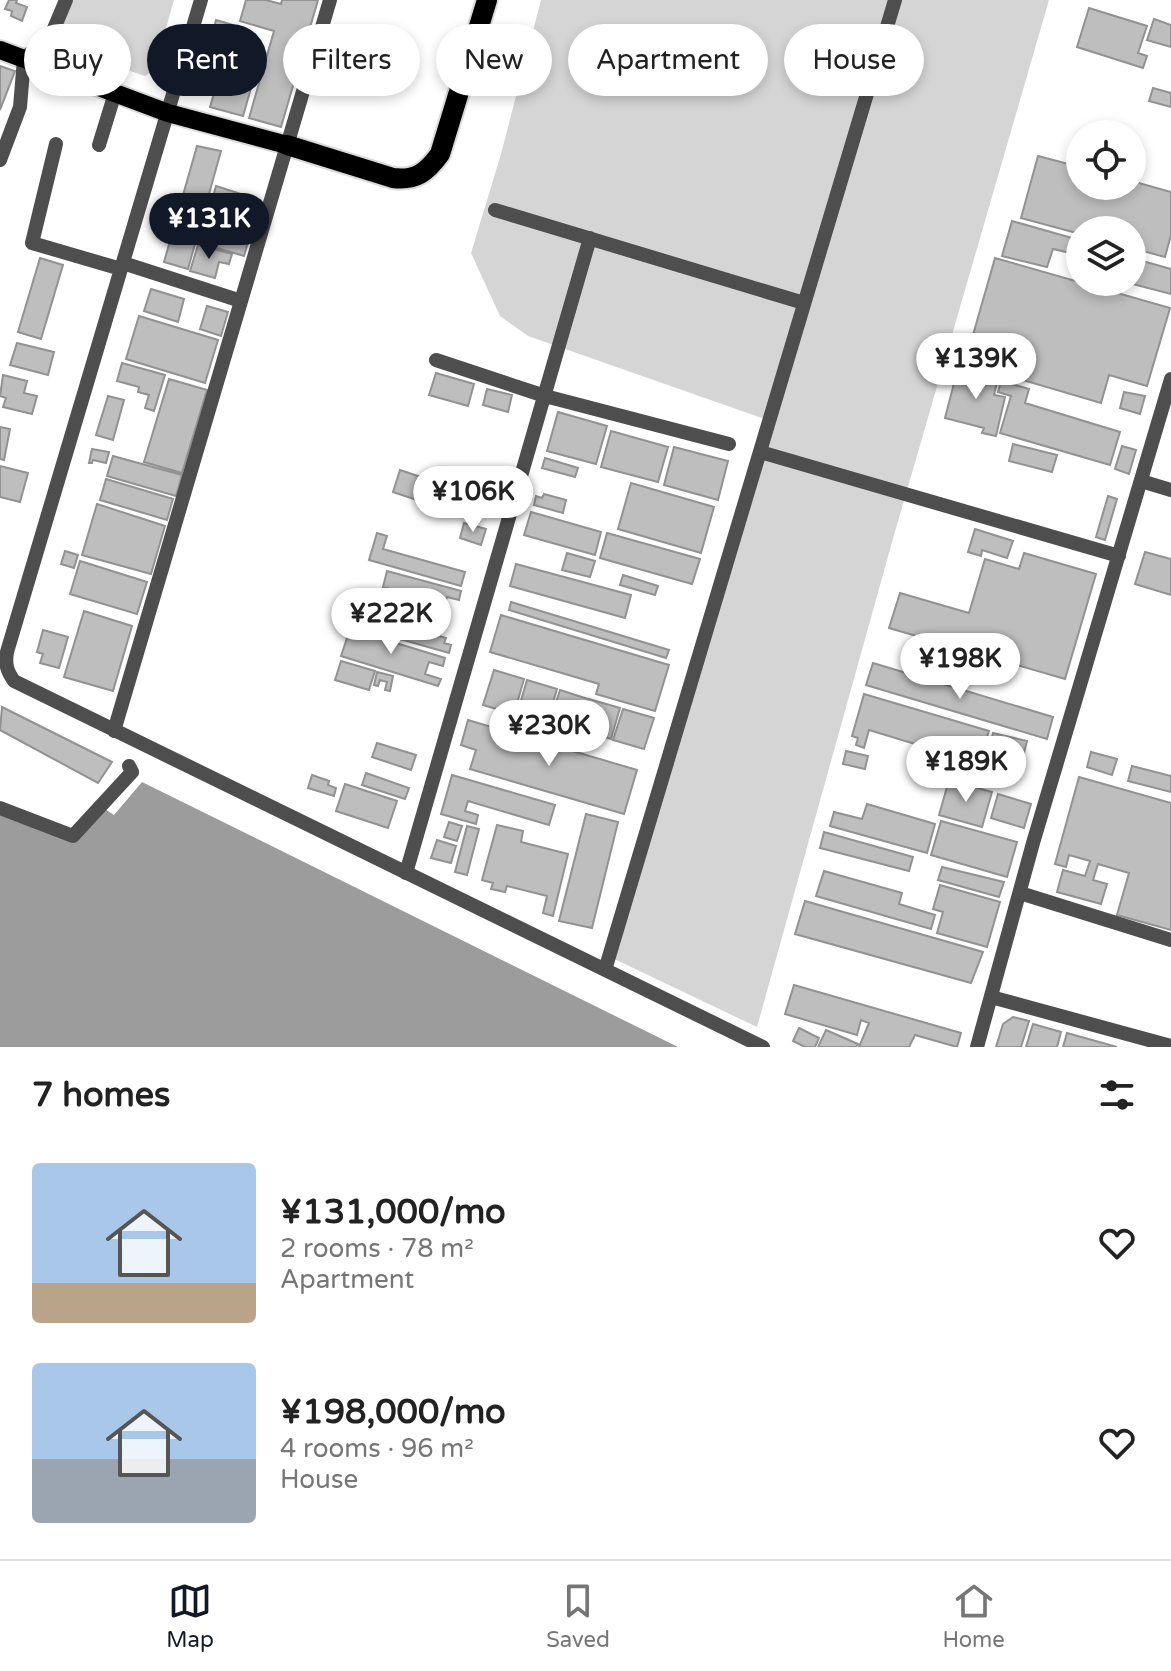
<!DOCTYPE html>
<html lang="en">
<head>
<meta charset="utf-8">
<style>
  body { margin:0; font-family:"Varela Round",sans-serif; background:#f2f2f2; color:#222; height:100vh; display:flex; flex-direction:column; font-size:30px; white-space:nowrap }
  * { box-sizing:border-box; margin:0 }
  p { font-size:26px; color:#767676 }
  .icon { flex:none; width:44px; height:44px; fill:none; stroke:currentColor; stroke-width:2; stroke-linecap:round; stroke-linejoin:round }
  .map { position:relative; height:1047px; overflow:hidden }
  .details { display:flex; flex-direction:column; background:#fff; flex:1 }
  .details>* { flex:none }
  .hud { position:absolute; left:24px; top:24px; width:1124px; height:72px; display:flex; gap:16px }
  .buttons { position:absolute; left:1066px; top:120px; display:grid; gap:16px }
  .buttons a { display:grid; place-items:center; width:80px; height:80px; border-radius:50%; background:#fff; box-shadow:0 4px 12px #0003; font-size:40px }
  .price { position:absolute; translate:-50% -68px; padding:0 18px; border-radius:28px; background:#fff; color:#222; font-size:26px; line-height:52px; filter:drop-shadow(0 2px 4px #0008) }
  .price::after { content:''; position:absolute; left:50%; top:48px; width:24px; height:18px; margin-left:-12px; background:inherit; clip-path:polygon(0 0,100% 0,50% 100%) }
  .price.active { background:#111827; color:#fff }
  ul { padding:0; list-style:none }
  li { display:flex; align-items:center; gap:24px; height:200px; padding:0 32px }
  li span { display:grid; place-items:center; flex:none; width:224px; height:160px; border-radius:8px; color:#555 }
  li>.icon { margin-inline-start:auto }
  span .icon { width:96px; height:96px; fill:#fffc; stroke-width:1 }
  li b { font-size:34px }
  h2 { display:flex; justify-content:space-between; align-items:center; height:96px; padding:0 32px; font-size:34px }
  .chip { padding:0 28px; border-radius:36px; background:#fff; box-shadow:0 4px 12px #0003; font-size:28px; line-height:72px }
  .chip.active { background:#111827; color:#fff }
  .menu { display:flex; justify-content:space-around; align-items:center; height:112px; border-top:2px solid #e0e0e0; background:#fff; font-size:22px; color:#767676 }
  .menu a { display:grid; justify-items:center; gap:4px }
  .menu .active { color:#111827 }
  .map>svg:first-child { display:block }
  .green { fill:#d5d5d5 }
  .water { fill:#9c9c9c }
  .building { fill:#bebebe; stroke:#929292; stroke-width:2 }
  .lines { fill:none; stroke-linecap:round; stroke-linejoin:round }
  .major-casing { stroke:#dbdbdb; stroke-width:22 }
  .highway-casing { stroke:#dbdbdb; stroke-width:24 }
  .minor { stroke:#4e4e4e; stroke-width:14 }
  .major { stroke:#000; stroke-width:18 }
  .highway { stroke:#000; stroke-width:20 }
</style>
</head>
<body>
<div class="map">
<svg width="1171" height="1047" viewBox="0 0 1171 1047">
  <rect width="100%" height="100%" fill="#fff"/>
  <!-- green -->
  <path class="green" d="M68 0H174L154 70 145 76 49 43Z
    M541 0H1049L894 535 757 1027 610 957 765 419 528 336 500 316 471 253 501 154Z"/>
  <!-- water -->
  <path class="water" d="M142 782 678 1047H0V815L74 843 105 809 114 815Z"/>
  <!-- building -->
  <path class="building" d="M9 0H17L16 3 27 7 22 21 11 16 12 11 5 9Z
    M246 0H266L281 4 282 0H318L281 127 249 118 274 31 240 21Z
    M1089 8 1147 26 1138 53 1147 56 1143 68 1077 47Z
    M1154 19 1171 25V47L1147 40Z
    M216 20 233 25 231 32 226 30 224 35 213 32Z
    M209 48 222 52 219 63 205 59Z
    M225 55 258 64 243 116 210 107Z
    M0 66 15 71 0 110Z
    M206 70 215 74 210 90 201 87Z
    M1153 88 1171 93V107L1149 101Z
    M197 146 221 151 188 269 164 262Z
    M1038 156 1080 167V186H1132V181L1171 192V235L1165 257 1132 248V230H1080V234L1021 218Z
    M216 186 260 200 244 256 200 243Z
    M1012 221 1072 238 1070 253 1053 249 1047 267 1002 256Z
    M198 245 232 254 229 264 219 262 215 278 190 271Z
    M40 258 63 265 41 339 18 332Z
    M995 258 1170 308 1147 386 1109 375 1101 403 965 363Z
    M1132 258 1171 269V294L1125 282H1132Z
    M151 289 184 299 178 322 144 311Z
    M207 306 228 312 221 336 200 329Z
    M139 316 218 340 205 383 126 359Z
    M17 343 54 352 48 375 10 365Z
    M122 363 165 375 154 411 145 408 149 395 138 392 139 387 117 381Z
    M958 368 998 378 994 395 1005 397 996 436 982 433 984 428 945 418Z
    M436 373 474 384 468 406 429 395Z
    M3 375 27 381 24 393 37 396 32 414 3 407 6 398 0 396Z
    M169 379 207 390 182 473 144 462Z
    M1001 381 1029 389 1025 403 1120 432 1110 465 1000 433 1011 396 998 392Z
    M487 389 512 395 508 412 483 405Z
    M1124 392 1145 396 1140 414 1120 408Z
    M108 396 124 400 113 440 96 435Z
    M558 412 607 426 596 464 547 451Z
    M0 427 10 429 4 460 0 459Z
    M611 431 668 447 658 482 601 467Z
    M1013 444 1057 455 1052 472 1009 461Z
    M1122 446 1136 450 1129 474 1115 469Z
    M674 447 728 461 718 500 664 485Z
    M92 449 109 452 106 463 93 460 92 463H89Z
    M113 456 182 475 176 496 107 476Z
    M545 458 578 468 575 477 542 468Z
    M0 466 28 473 20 502 0 497Z
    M400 470 427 479 420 501 393 492Z
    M106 479 173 499 167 520 100 500Z
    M430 479 472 491 465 517 422 505Z
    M631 483 714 507 701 553 618 529Z
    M475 490 495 496 491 509 471 504Z
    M544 494 566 500 563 513 534 505 536 496 542 498Z
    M1108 496 1117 499 1105 540 1096 537Z
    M97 504 165 526 151 574 82 555Z
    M531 512 601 532 595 555 524 535Z
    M464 523 486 529 481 545 460 538Z
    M975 529 1013 541 1007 558 982 550 981 556 968 552Z
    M377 533 387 536 383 549 465 572 461 586 369 560Z
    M607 533 700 559 692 584 600 558Z
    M65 551 78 555 74 568 61 564Z
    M1145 552 1171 559V595L1135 584Z
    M567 553 595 561 590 577 562 570Z
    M1024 553 1096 574 1065 679 889 628 900 593 969 613 985 559 1019 569Z
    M80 561 147 582 137 614 70 594Z
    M516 564 631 595 625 618 510 586Z
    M387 571 461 591 459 600 447 597 445 604 425 598 421 610 414 607 417 596 383 587Z
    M623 575 658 586 655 595 620 585Z
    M375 601 403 609 398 625 446 638 444 643 451 645 449 653 351 625 355 611 371 615Z
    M511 602 669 650 666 658 509 610Z
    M84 611 132 626 113 691 64 677Z
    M501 615 669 665 655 711 596 694 599 684 490 652Z
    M350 629 445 658 443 666 429 662 425 674 441 679 438 686 341 656Z
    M43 630 68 637 59 668 40 663 43 654 37 652Z
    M341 661 375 671 369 690 335 680Z
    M873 663 1053 717 1047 739 866 685Z
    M494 670 524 679 514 714 483 705Z
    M377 672 393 676 390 691 385 690 387 682 380 680 378 686 374 685Z
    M527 680 557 689 547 723 517 714Z
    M560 690 588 699 578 730 550 721Z
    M864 694 989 731 981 755 940 743 938 751 869 730 864 748 856 745 858 738 852 736Z
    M589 699 620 708 611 739 580 730Z
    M2 707 112 762 98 783 0 730Z
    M623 709 654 718 644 749 613 740Z
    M468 720 637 770 624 814 470 769 476 750 461 745Z
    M993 733 1027 741 1021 765 987 756Z
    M377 743 416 755 411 770 372 757Z
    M846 751 868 756 865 769 843 764Z
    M1091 752 1117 759 1112 775 1087 767Z
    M1132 766 1171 776V792L1128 781Z
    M366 773 409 788 405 799 362 785Z
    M312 775 329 781 328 785 336 788 334 796 308 788Z
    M452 775 555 805 549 825 468 801 465 811 478 815 476 824 441 814Z
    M1079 777 1171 803V930L1117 915 1129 873 1098 864 1093 880 1107 884 1101 904 1057 892 1063 870 1085 876 1090 861 1069 855 1066 867 1055 864Z
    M949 780 992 792 982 827 939 815Z
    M345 784 397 801 388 828 336 811Z
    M998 794 1031 804 1024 828 991 818Z
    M867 804 935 824 927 853 830 826 834 812 862 819Z
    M586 814 618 822 592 928 559 921Z
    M941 821 1017 842 1007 877 931 855Z
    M449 822 462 826 457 841 444 837Z
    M497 825 523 831 521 842 568 854 553 916 543 913 547 896 507 886 505 892 491 889 493 883 482 880Z
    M467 826 479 829 467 875 455 872Z
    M824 832 913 857 909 871 820 848Z
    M437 840 456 846 451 863 431 858Z
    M942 867 1004 882 999 897 938 880Z
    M824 871 902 893 899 904 935 915 931 929 816 896Z
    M940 885 1000 902 987 947 937 933 943 912 933 909Z
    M805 901 983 952 971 983 795 934Z
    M794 985 961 1033 957 1047 915 1035 909 1047H859L869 1023 861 1020 857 1035 785 1014Z
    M1013 1017 1029 1021 1021 1047H996L1003 1024Z
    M1033 1024 1061 1032 1057 1047H1026Z
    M799 1028 819 1038 815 1047H805L793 1041Z
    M826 1030 858 1044 856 1047H818Z
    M1067 1033 1117 1047H1063Z"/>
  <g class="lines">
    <defs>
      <path id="major" d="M0 50 168 113 287 145"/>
      <path id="highway" d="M287 145 393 178C416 181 427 172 440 154L487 0"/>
    </defs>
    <!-- major casing -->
    <use href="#major" class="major-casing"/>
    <!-- highway casing -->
    <use href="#highway" class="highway-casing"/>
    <!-- minor -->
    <path class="minor" d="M201 0 7 652C5 665 7 671 14 681L763 1047
      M56 144 32 243 121 269
      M99 145 115 93
      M0 160 20 107 24 59 53 31 66 0
      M495 210 804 303
      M123 263 241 301
      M436 360 545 396 729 444
      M760 452 1119 556
      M1141 481 1171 490
      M114 731 330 0
      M0 808 73 836 132 772 129 766
      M406 873 590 238
      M1020 893 1171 940
      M605 970 895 0
      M991 997 1171 1046
      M977 1047 1033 843 1171 379"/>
    <!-- major -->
    <use href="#major" class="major"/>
    <!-- highway -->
    <use href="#highway" class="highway"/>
  </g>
</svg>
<div class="buttons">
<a><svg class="icon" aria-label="locate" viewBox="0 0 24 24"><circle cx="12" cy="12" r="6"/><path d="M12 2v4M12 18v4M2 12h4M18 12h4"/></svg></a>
<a><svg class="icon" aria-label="layers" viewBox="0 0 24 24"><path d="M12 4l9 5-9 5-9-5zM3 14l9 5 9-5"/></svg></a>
</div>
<b class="price active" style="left:209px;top:261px">¥131K</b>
<b class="price" style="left:976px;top:401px">¥139K</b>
<b class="price" style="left:473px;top:534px">¥106K</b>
<b class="price" style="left:391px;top:656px">¥222K</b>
<b class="price" style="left:960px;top:701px">¥198K</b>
<b class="price" style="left:549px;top:768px">¥230K</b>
<b class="price" style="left:966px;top:804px">¥189K</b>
<div class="hud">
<a class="chip">Buy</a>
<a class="chip active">Rent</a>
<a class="chip">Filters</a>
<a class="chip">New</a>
<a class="chip">Apartment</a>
<a class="chip">House</a>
</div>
</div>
<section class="details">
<h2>7 homes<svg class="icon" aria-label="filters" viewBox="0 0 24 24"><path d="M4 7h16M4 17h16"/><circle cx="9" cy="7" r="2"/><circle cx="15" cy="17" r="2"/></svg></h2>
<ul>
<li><span style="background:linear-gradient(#a9c7e8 75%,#b9a48a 0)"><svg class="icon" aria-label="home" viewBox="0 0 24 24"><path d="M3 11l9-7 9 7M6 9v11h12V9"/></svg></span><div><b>¥131,000/mo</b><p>2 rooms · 78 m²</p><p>Apartment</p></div><svg class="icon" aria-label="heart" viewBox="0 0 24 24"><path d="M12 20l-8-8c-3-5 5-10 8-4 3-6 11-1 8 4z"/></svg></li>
<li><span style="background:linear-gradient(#a9c7e8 60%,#9aa5b1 0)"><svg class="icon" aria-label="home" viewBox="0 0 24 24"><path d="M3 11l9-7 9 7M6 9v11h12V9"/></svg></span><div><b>¥198,000/mo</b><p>4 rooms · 96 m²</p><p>House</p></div><svg class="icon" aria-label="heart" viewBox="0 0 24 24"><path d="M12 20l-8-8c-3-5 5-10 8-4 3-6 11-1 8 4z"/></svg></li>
</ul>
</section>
<nav class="menu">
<a class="active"><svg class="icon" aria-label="map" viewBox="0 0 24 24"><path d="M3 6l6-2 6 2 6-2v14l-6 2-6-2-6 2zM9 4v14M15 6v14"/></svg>Map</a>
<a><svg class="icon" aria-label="saved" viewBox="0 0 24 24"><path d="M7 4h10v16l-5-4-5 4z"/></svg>Saved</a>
<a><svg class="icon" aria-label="home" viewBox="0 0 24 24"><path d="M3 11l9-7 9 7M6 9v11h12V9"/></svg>Home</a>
</nav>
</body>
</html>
